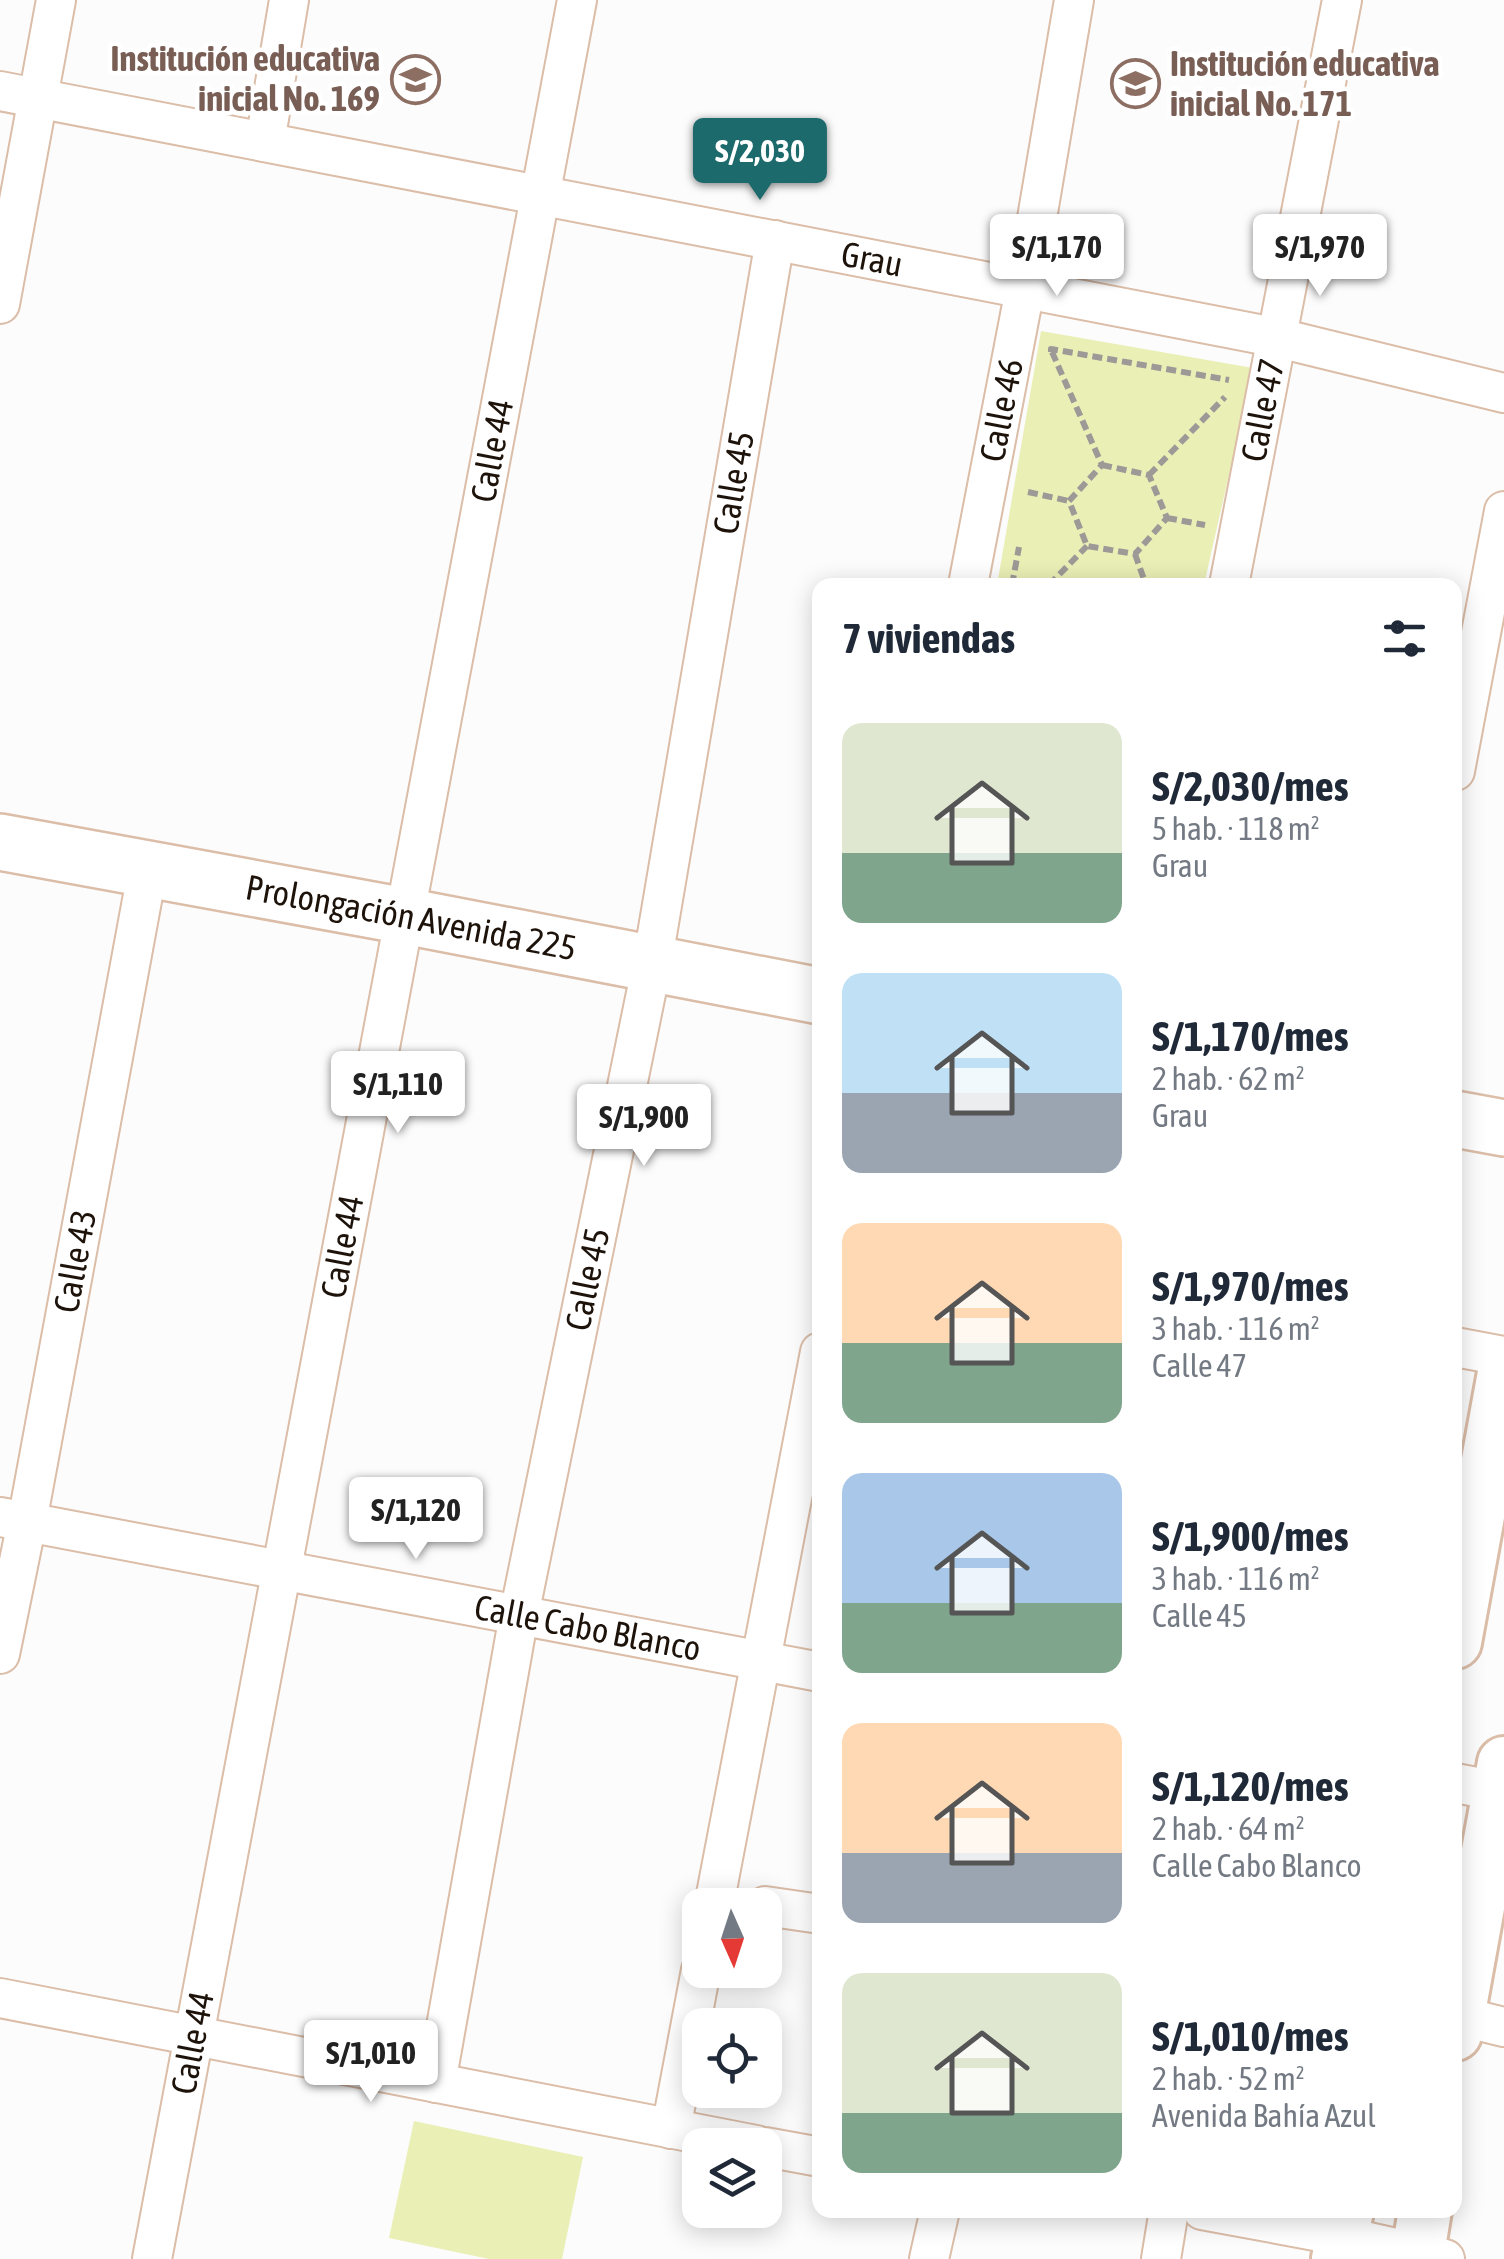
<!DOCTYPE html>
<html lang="es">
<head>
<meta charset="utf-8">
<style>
  body { margin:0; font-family:"Asap Condensed",sans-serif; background:#f2f2f3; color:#1f2937; height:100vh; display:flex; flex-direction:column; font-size:38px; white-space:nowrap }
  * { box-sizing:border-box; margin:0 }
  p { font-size:32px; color:#747a83 }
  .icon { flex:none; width:55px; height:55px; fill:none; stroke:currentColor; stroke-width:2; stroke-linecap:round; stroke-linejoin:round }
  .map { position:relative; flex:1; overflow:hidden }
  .sheet { position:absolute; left:812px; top:578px; width:650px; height:1640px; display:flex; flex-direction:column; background:#fff; border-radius:20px; box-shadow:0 5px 25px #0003 }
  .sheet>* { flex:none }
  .needle { width:65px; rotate:177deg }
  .tools { position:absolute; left:682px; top:1888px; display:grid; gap:20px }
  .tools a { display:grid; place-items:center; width:100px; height:100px; border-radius:20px; background:#fff; box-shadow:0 5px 25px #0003; font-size:50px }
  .price { position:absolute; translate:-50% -85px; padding:0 22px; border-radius:10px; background:#fff; color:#222; font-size:32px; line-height:65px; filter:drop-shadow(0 2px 5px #0008) }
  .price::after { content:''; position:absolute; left:50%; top:60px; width:30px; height:22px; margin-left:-15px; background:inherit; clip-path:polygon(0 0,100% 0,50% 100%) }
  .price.on { background:#1d6a6c; color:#fff }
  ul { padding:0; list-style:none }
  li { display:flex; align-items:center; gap:30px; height:250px; padding:0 30px }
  li span { display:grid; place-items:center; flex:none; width:280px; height:200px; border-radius:20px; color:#555 }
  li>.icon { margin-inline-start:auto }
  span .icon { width:120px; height:120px; fill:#fffc; stroke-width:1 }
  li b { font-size:42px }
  h2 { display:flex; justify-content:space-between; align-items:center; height:120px; padding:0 30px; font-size:42px }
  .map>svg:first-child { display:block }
  .green { fill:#eaefb6 }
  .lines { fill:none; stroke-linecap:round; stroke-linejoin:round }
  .minor-casing { stroke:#dbbda8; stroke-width:42 }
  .secondary-casing { stroke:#dbbda8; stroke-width:58 }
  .primary-casing { stroke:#dbbda8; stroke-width:60 }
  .path { stroke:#9d9996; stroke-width:6; stroke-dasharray:10 5; stroke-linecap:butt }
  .minor { stroke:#fff; stroke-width:38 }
  .secondary { stroke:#fff; stroke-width:52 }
  .primary { stroke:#fff; stroke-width:55 }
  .labels { text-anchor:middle; stroke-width:9; stroke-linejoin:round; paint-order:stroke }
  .education-label { font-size:35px; font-weight:bold; fill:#785e54; stroke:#fff; text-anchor:end }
  .street-label { font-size:35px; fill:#1d130b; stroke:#fff }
</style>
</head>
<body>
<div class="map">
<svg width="1504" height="2259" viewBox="0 0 1504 2259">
  <rect width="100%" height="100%" fill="#fcfcfc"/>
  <!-- green -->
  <path class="green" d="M1041 331 1253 368 1204 585H997Z
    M414 2121 583 2157 562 2259H489L389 2238Z"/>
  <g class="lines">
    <defs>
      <g id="minor">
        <path id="s1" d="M0 91 1279 338 1504 393"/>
        <path d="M265 142 289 0"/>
        <path d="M0 304 56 0"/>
        <path id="s2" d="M968 585 1025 289 1074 0"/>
        <path id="s3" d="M1229 585 1342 0"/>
        <path d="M1455 771 1504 511"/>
        <path d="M1455 1347 1504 1356"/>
        <path id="s4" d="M0 1517 820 1672"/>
        <path id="s5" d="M0 1654 27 1522 148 868"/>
        <path d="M1455 1783 1504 1792"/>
        <path d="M714 1905 820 1352"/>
        <path d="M765 1906 820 1914"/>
        <path d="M0 1998 756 2145"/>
        <path d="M1455 2015 1504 2027"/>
        <path id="s6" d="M436 2083 519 1615 652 964 775 240"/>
        <path d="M671 2129 701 1970"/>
        <path d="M765 2147 820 2157"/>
        <path d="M1202 2210 1342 2236 1445 2259"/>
        <path id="s7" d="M152 2259 577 0"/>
        <path d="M929 2259 940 2210"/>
        <path d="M1161 2259 1169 2210"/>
      </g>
      <path id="secondary" d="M1455 1642 1504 1373
        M1455 2034 1504 1763
        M1338 2259 1347 2210
        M1417 2259 1425 2210"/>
      <g id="primary">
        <path id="s8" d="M0 842 405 916 820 996"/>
        <path d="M1455 1119 1504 1128"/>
      </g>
    </defs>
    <!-- minor casing -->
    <use href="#minor" class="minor-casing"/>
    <!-- secondary casing -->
    <use href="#secondary" class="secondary-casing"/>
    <!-- primary casing -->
    <use href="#primary" class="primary-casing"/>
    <!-- path -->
    <path class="path" d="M1051 352V349L1229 380
      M1052 352 1102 465
      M1102 465 1149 475 1167 518 1135 554 1087 546 1069 501Z
      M1149 475 1225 397
      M1028 492 1069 501
      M1167 518 1205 525
      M1135 554 1146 585
      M1012 585 1019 547
      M1049 585 1087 546"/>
    <!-- minor -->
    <use href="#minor" class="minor"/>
    <!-- secondary -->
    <use href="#secondary" class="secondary"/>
    <!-- primary -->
    <use href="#primary" class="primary"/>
  </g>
  <!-- icons -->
  <defs>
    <symbol id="school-ring" viewBox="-11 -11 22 22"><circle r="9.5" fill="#fff" stroke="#8d6e63" stroke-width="1.5"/><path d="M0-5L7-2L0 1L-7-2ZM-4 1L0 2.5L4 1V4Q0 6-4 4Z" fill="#8d6e63"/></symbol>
  </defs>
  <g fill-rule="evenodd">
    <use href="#school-ring" x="388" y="52" width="55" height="55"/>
    <use href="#school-ring" x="1108" y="56" width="55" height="55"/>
  </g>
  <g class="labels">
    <!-- education labels -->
    <g class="education-label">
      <text x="380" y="71">Institución educativa<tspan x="380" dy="40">inicial No. 169</tspan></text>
      <text x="1170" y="76" text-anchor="start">Institución educativa<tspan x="1170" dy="40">inicial No. 171</tspan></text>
    </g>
    <!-- street labels -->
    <g class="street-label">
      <text dy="12" stroke="none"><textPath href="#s1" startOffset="888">Grau</textPath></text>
      <text dy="12" stroke="none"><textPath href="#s2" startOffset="178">Calle 46</textPath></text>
      <text dy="12" stroke="none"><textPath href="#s3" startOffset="178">Calle 47</textPath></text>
      <text dy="12" stroke="none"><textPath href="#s7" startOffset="1840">Calle 44</textPath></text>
      <text dy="12" stroke="none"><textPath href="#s6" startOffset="1628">Calle 45</textPath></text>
      <text dy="12" stroke="none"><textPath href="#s8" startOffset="418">Prolongación Avenida 225</textPath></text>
      <text dy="12" stroke="none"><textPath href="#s7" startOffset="1030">Calle 44</textPath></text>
      <text dy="12" stroke="none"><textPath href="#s5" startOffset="400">Calle 43</textPath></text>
      <text dy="12" stroke="none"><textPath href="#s6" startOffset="818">Calle 45</textPath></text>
      <text dy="12" stroke="none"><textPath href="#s4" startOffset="598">Calle Cabo Blanco</textPath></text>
      <text dy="12" stroke="none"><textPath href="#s7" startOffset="220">Calle 44</textPath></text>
    </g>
  </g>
</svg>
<div class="tools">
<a><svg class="needle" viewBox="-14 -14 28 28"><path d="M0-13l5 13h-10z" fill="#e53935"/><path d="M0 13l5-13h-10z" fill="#747a83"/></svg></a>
<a><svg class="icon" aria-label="locate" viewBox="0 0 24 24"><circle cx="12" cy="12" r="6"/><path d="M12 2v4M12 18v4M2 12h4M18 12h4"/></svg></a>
<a><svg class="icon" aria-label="layers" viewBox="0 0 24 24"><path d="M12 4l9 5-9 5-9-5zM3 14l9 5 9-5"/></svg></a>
</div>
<b class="price on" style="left:760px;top:203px">S/2,030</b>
<b class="price" style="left:1057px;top:299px">S/1,170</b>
<b class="price" style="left:1320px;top:299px">S/1,970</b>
<b class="price" style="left:398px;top:1136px">S/1,110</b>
<b class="price" style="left:644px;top:1169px">S/1,900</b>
<b class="price" style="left:416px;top:1562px">S/1,120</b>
<b class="price" style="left:371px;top:2105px">S/1,010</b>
<section class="sheet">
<h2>7 viviendas<svg class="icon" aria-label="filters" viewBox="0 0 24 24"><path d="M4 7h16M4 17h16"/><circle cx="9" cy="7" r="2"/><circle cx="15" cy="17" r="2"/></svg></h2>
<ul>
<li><span style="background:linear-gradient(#dfe7d0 65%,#7fa58c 0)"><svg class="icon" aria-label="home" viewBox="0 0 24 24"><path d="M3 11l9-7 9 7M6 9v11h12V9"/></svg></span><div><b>S/2,030/mes</b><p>5 hab. · 118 m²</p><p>Grau</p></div></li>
<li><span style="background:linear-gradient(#bfe0f5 60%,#9aa5b1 0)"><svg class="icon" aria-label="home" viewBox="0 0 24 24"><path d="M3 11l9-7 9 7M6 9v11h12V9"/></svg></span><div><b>S/1,170/mes</b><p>2 hab. · 62 m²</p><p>Grau</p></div></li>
<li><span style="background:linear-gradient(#ffd9b3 60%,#7fa58c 0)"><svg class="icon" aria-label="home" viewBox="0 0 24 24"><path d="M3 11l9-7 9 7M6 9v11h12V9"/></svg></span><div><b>S/1,970/mes</b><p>3 hab. · 116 m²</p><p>Calle 47</p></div></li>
<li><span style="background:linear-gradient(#a9c7e8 65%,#7fa58c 0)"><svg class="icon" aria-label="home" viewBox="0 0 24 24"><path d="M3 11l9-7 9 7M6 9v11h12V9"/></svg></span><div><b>S/1,900/mes</b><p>3 hab. · 116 m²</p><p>Calle 45</p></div></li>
<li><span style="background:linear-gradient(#ffd9b3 65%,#9aa5b1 0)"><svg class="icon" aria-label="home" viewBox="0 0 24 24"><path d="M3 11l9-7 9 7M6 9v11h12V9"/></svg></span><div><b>S/1,120/mes</b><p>2 hab. · 64 m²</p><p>Calle Cabo Blanco</p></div></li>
<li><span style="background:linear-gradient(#dfe7d0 70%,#7fa58c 0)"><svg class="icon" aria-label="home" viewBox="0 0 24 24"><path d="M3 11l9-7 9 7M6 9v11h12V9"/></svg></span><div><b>S/1,010/mes</b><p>2 hab. · 52 m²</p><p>Avenida Bahía Azul</p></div></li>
</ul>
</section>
</div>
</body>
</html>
